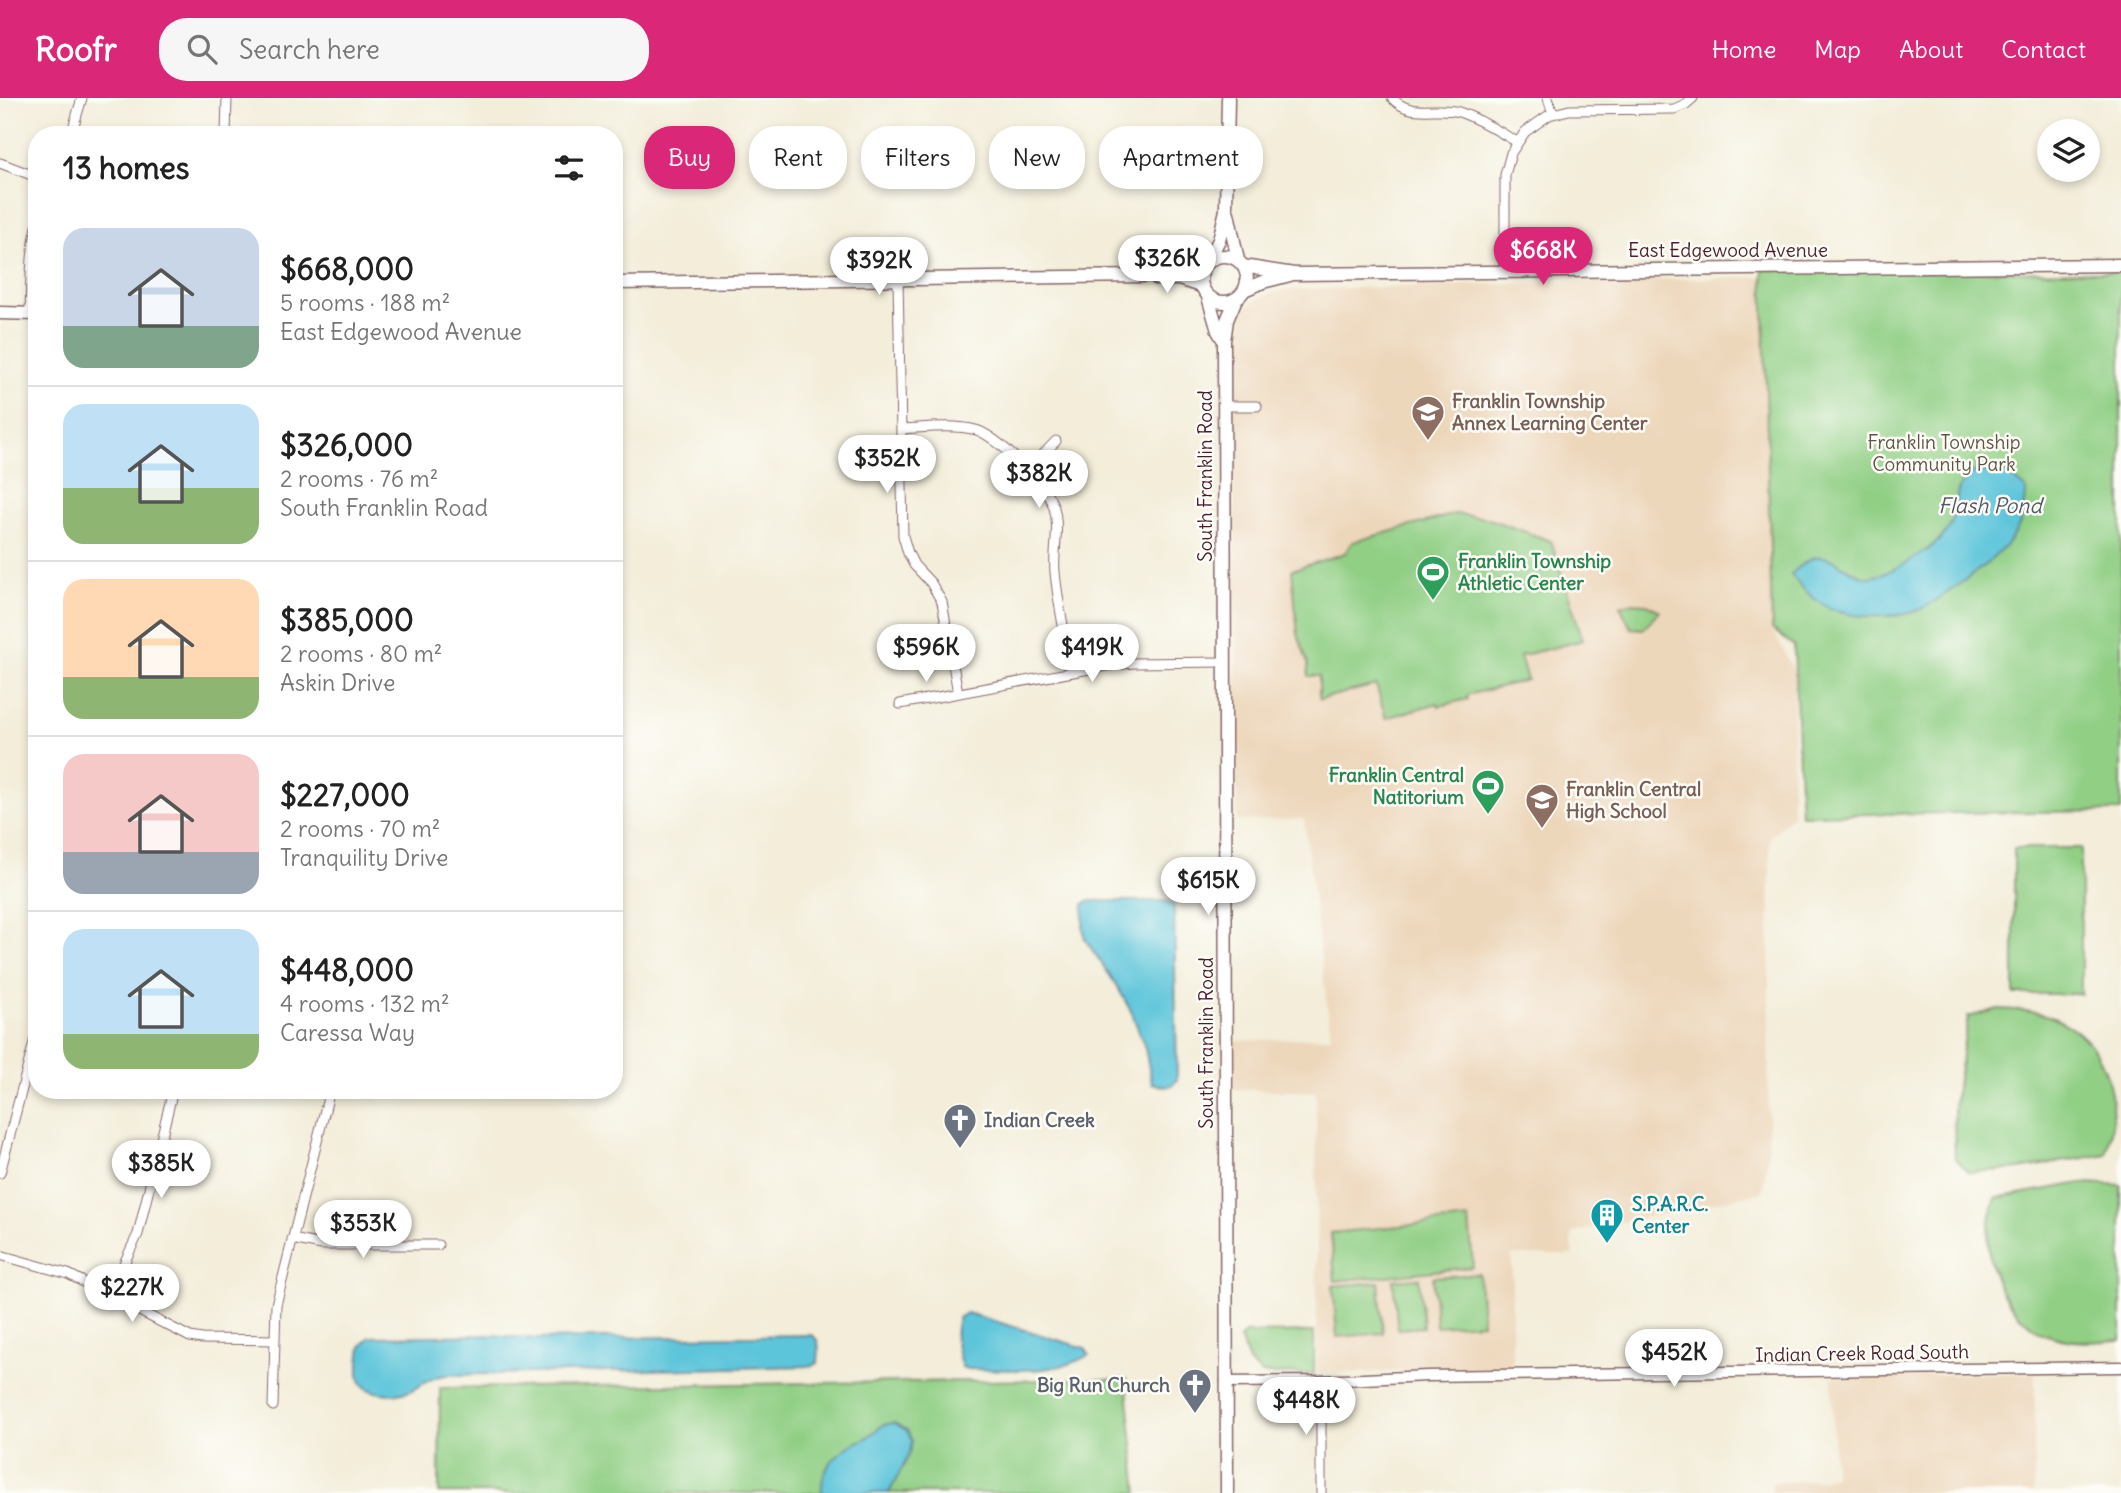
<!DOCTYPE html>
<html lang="en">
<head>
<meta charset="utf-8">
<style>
  body { margin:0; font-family:Delius,sans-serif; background:#f6f6f6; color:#222; height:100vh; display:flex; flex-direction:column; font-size:26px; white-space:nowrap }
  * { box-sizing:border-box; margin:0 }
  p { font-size:23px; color:#767676 }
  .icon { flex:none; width:38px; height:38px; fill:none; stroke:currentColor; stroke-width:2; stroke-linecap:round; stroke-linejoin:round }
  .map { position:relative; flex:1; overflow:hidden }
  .details { position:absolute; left:28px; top:28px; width:595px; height:973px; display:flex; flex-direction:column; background:#fff; border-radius:28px; box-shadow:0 4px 10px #0003 }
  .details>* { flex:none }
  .guide { position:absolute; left:644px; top:28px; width:665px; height:63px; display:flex; gap:14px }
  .tools { position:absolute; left:2037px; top:21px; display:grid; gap:14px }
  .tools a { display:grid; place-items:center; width:63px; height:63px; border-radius:50%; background:#fff; box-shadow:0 4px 10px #0003; font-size:35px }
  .price { position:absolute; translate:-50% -60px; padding:0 16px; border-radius:24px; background:#fff; color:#222; font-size:23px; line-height:46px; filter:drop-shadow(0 2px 4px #0008) }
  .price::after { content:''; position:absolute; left:50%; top:42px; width:21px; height:16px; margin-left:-10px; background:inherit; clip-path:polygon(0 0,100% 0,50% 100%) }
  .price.on { background:#db2777; color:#fff }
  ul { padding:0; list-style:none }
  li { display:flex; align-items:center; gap:21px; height:175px; padding:0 35px }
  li+li { border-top:2px solid #e0e0e0 }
  li span { display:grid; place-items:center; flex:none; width:196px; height:140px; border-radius:21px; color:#555 }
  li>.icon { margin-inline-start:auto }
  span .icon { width:84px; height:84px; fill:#fffc; stroke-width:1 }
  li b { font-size:30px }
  h2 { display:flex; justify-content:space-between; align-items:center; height:84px; padding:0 35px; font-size:30px }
  .pill { padding:0 24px; border-radius:28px; background:#fff; box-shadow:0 4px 10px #0003; font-size:24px; line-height:63px }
  .pill.on { background:#db2777; color:#fff }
  header { display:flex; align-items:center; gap:42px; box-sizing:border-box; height:98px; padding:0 35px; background:#db2777; color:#fff }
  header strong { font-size:33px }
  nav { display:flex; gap:38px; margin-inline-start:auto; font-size:24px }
  .search { width:490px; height:63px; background:#f6f6f6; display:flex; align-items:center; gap:18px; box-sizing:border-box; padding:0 24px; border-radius:28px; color:#767676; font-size:26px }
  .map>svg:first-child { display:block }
  .built { fill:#edd7bb }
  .green { fill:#91cf85; stroke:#6e7758; stroke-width:2 }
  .water { fill:#5dc5da; stroke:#547282; stroke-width:2 }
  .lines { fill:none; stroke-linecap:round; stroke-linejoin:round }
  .minor-casing { stroke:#856768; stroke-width:11 }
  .tertiary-casing { stroke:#856768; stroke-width:13 }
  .secondary-casing { stroke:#856768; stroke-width:15 }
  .minor { stroke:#fff; stroke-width:9 }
  .tertiary { stroke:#fff; stroke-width:10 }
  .secondary { stroke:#fff; stroke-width:12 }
  .labels { text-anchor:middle; stroke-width:5; stroke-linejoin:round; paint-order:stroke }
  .street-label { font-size:19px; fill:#4a1f2b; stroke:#fdfcf7 }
  .education-label { font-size:19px; font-weight:bold; fill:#785e54; stroke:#fdfcf7; text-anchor:start }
  .park-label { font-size:19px; fill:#5f5446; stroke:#fdfcf7 }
  .leisure-label { font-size:19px; font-weight:bold; fill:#27864d; stroke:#fdfcf7; text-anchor:start }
  .worship-label { font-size:19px; font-weight:bold; fill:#5b616d; stroke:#fdfcf7; text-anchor:start }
  .culture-label { font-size:19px; font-weight:bold; fill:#0d838f; stroke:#fdfcf7; text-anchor:start }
  .water-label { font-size:21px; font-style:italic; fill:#515968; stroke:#fdfcf7 }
</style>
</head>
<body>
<header>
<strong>Roofr</strong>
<div class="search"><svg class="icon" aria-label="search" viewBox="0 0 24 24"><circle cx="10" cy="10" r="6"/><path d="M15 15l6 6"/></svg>Search here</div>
<nav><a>Home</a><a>Map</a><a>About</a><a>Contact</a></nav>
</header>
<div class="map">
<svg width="2121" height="1395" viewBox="0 0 2121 1395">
  <rect width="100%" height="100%" fill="#fdfcf7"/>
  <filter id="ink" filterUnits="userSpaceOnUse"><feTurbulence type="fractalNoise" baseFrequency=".0143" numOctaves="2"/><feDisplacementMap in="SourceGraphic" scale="14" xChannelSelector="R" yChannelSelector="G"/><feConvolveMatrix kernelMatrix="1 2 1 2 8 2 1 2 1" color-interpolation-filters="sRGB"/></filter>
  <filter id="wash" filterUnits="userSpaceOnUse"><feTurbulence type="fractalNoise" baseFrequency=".00686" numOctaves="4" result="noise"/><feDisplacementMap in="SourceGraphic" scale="28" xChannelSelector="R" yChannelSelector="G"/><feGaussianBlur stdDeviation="1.57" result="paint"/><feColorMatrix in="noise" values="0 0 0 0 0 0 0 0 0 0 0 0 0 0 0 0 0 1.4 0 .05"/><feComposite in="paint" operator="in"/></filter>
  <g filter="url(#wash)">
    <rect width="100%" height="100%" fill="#f3edd9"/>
    <!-- built -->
    <path class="built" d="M1763 179 1772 531 1794 573 1792 712 1794 715 1770 740 1768 1060 1762 1094 1572 1135 1573 1157H1512V1271L1317 1275 1316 994 1234 991 1233 943 1331 939 1304 721 1237 723 1233 237 1235 227 1243 213 1250 205 1262 198 1280 192Z
      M2035 1275 2034 1395H1772V1385L1824 1381 1834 1378 1832 1279Z"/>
    <!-- green -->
    <path class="green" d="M1763 171 2121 174V713L1801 717 1794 548 1772 531Z
      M1455 416 1486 420 1551 443 1583 542 1520 558 1527 582 1467 597 1468 601 1439 608 1438 605 1386 620 1376 587 1320 601 1319 598V578H1308V566L1298 537 1292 472 1345 455 1352 444Z
      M1629 505 1647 506 1660 513 1643 531 1631 530 1620 508Z
      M2014 750H2081V896H2014Z
      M1998 911C2021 912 2042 913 2062 924 2110 948 2121 1008 2106 1056L2020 1071 1969 1074 1955 1060 1954 1007 1968 919Z
      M2082 1085 2121 1087V1242H2118C2092 1245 2068 1245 2044 1236 2034 1232 2025 1223 2018 1216 1988 1184 1981 1140 1996 1100Z
      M1469 1121 1473 1169 1335 1183 1331 1135Z
      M1479 1176 1482 1225 1436 1228 1433 1179Z
      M1419 1180 1423 1229 1398 1231 1393 1182Z
      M1379 1184 1383 1235 1337 1239 1333 1188Z
      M1314 1234V1275L1262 1276 1249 1264 1240 1241 1245 1235Z
      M1126 1281 1138 1395H439L440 1290Z"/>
    <!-- water -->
    <path class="water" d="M1976 373C2002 373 2007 373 2026 391 2026 434 2004 452 1972 477 1955 489 1938 503 1919 512 1908 517 1894 518 1882 518 1841 520 1816 510 1791 476 1797 471 1806 463 1813 460 1833 453 1849 478 1868 479 1881 479 1907 465 1918 458 1931 450 1946 438 1952 424 1962 398 1948 392 1976 373Z
      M1088 803H1167L1174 808 1177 982 1172 987 1165 989 1152 985 1145 950 1132 915 1117 888 1085 841 1083 829 1084 806Z
      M967 1215 1085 1250 1089 1257C1054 1278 1007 1271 967 1271L962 1269C957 1254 952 1233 959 1219Z
      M494 1237 535 1241 811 1237C822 1242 818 1254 818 1265L810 1268 447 1277C433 1278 424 1286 412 1292 399 1298 366 1298 360 1282 357 1273 360 1258 361 1249L370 1239Z
      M894 1325 907 1332 912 1343 910 1355 889 1395H822C820 1372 833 1359 851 1347 856 1344 862 1343 866 1340 879 1332 877 1327 894 1325Z"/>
  </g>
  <g filter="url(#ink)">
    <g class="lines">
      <defs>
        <path id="minor" d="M1392 0C1411 21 1436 7 1459 14 1480 21 1498 33 1517 44
          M1548 0 1553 16
          M71 37 82 0
          M226 37 227 0
          M0 65 37 79
          M1505 173V77L1511 55 1525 34 1549 17 1569 12 1674 11 1686 6 1693 0
          M898 182 903 438 908 455 914 467 931 485 942 504 958 595
          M30 216C31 187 30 157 37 129
          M1224 308H1257
          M901 331C923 330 954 326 976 332 997 338 1048 388 1054 410 1060 430 1053 453 1055 474 1058 507 1066 541 1072 574
          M1027 373 1056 343
          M900 606 1111 567 1134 565 1224 564
          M353 992 369 996
          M0 1075 37 933
          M292 1141 322 1147H438
          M0 1157 68 1176 190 1239 202 1241 274 1242
          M109 1197 138 1136 173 992
          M273 1308 276 1207 330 992
          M1321 1395V1283"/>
        <path id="tertiary" d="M1226 1284 1321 1283 1427 1278 2121 1269"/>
        <path id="secondary" d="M1228 115 1238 162
          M1201 181a23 23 0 1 1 46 0a23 23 0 1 1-46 0Z
          M1207 165 1219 142 1226 112 1228 0
          M1243 168 1294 176 2121 167
          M1157 181H1179L1201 188
          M614 185 1143 178 1161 174 1204 168
          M1244 192 1263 184 1290 177
          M1208 199 1218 233 1224 243
          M0 215 37 216
          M1227 1395 1224 243 1227 222 1236 201"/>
      </defs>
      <!-- minor casing -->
      <use href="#minor" class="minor-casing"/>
      <!-- tertiary casing -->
      <use href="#tertiary" class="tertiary-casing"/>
      <!-- secondary casing -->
      <use href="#secondary" class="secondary-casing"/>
      <!-- minor -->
      <use href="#minor" class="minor"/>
      <!-- tertiary -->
      <use href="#tertiary" class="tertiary"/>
      <!-- secondary -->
      <use href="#secondary" class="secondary"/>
    </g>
  </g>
  <!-- icons -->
  <defs>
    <symbol id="school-pin" viewBox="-11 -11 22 30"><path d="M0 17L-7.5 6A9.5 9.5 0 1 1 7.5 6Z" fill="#8d6e63" stroke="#fdfcf7"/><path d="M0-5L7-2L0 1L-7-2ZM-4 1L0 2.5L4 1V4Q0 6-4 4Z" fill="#fff"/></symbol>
    <symbol id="stadium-pin" viewBox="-11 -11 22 30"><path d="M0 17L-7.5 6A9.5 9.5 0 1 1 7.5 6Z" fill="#2e9e5b" stroke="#fdfcf7"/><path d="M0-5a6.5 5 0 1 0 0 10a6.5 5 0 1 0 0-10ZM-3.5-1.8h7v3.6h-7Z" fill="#fff"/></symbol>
    <symbol id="church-pin" viewBox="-11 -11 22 30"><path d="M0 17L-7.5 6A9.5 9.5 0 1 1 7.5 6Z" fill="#6b7280" stroke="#fdfcf7"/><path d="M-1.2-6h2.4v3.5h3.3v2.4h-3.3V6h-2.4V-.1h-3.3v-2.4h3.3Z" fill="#fff"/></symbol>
    <symbol id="building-pin" viewBox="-11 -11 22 30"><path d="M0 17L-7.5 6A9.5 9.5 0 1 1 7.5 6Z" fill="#0f9aa8" stroke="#fdfcf7"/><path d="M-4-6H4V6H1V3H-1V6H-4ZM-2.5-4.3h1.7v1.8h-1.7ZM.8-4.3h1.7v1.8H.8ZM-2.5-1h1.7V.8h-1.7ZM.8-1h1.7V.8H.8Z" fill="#fff"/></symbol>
  </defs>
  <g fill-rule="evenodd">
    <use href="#school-pin" x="1409" y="295" width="38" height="52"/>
    <use href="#stadium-pin" x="1414" y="455" width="38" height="52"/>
    <use href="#stadium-pin" x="1469" y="669" width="38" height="52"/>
    <use href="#school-pin" x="1523" y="683" width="38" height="52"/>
    <use href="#church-pin" x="941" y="1003" width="38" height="52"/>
    <use href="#building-pin" x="1588" y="1098" width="38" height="52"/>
    <use href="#church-pin" x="1176" y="1268" width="38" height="52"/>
  </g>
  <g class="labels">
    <!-- street labels -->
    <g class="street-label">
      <text x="1728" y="159">East Edgewood Avenue</text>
      <text transform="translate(1205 378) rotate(-90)" y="7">South Franklin Road</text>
      <text transform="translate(1206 945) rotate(-90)" y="7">South Franklin Road</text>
      <text transform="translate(1862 1255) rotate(-1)" y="7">Indian Creek Road South</text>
    </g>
    <!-- education labels -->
    <g class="education-label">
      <text x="1452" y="310">Franklin Township<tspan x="1452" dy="22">Annex Learning Center</tspan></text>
      <text x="1566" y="698">Franklin Central<tspan x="1566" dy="22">High School</tspan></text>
    </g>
    <!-- park labels -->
    <g class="park-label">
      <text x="1944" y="351">Franklin Township<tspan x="1944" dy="22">Community Park</tspan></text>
    </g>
    <!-- leisure labels -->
    <g class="leisure-label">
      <text x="1458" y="470">Franklin Township<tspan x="1458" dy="22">Athletic Center</tspan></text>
      <text x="1464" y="684" text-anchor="end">Franklin Central<tspan x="1464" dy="22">Natitorium</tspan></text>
    </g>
    <!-- worship labels -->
    <g class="worship-label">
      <text x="984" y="1029">Indian Creek</text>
      <text x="1170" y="1294" text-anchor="end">Big Run Church</text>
    </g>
    <!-- culture labels -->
    <g class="culture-label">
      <text x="1632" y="1113">S.P.A.R.C.<tspan x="1632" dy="22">Center</tspan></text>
    </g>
    <!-- water labels -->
    <g class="water-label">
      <text x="1990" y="415">Flash Pond</text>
    </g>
  </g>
</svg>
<div class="tools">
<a><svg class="icon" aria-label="layers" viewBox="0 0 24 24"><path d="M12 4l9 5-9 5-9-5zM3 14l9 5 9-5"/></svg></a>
</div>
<b class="price on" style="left:1543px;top:189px">$668K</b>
<b class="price" style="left:1167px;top:197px">$326K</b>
<b class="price" style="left:879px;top:199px">$392K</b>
<b class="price" style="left:887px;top:397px">$352K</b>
<b class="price" style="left:1039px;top:412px">$382K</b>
<b class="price" style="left:926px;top:586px">$596K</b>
<b class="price" style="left:1092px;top:586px">$419K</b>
<b class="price" style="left:1208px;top:819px">$615K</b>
<b class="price" style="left:161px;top:1102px">$385K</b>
<b class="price" style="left:363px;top:1162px">$353K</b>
<b class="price" style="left:132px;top:1226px">$227K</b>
<b class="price" style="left:1674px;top:1291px">$452K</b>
<b class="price" style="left:1306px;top:1339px">$448K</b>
<div class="guide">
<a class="pill on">Buy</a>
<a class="pill">Rent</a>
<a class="pill">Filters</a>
<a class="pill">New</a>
<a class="pill">Apartment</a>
</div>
<section class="details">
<h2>13 homes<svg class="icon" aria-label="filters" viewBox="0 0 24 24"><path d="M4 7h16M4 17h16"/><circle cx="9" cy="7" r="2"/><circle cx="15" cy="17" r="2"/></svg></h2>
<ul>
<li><span style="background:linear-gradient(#c9d6e8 70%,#7fa58c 0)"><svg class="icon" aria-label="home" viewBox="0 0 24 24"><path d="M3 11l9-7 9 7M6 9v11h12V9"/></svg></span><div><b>$668,000</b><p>5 rooms · 188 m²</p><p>East Edgewood Avenue</p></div></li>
<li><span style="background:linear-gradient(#bfe0f5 60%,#8fb573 0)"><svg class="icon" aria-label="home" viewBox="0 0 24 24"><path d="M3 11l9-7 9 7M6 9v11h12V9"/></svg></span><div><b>$326,000</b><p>2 rooms · 76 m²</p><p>South Franklin Road</p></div></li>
<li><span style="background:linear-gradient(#ffd9b3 70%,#8fb573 0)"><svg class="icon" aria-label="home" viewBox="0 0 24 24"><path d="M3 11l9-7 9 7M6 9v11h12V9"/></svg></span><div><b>$385,000</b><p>2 rooms · 80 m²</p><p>Askin Drive</p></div></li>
<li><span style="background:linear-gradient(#f6c9c9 70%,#9aa5b1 0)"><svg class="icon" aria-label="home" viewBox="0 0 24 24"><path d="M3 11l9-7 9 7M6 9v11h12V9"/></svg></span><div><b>$227,000</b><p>2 rooms · 70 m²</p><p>Tranquility Drive</p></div></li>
<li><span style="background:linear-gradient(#bfe0f5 75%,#8fb573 0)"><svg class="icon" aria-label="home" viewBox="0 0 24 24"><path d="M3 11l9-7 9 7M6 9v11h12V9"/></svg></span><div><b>$448,000</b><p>4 rooms · 132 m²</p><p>Caressa Way</p></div></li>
</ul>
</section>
</div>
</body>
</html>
